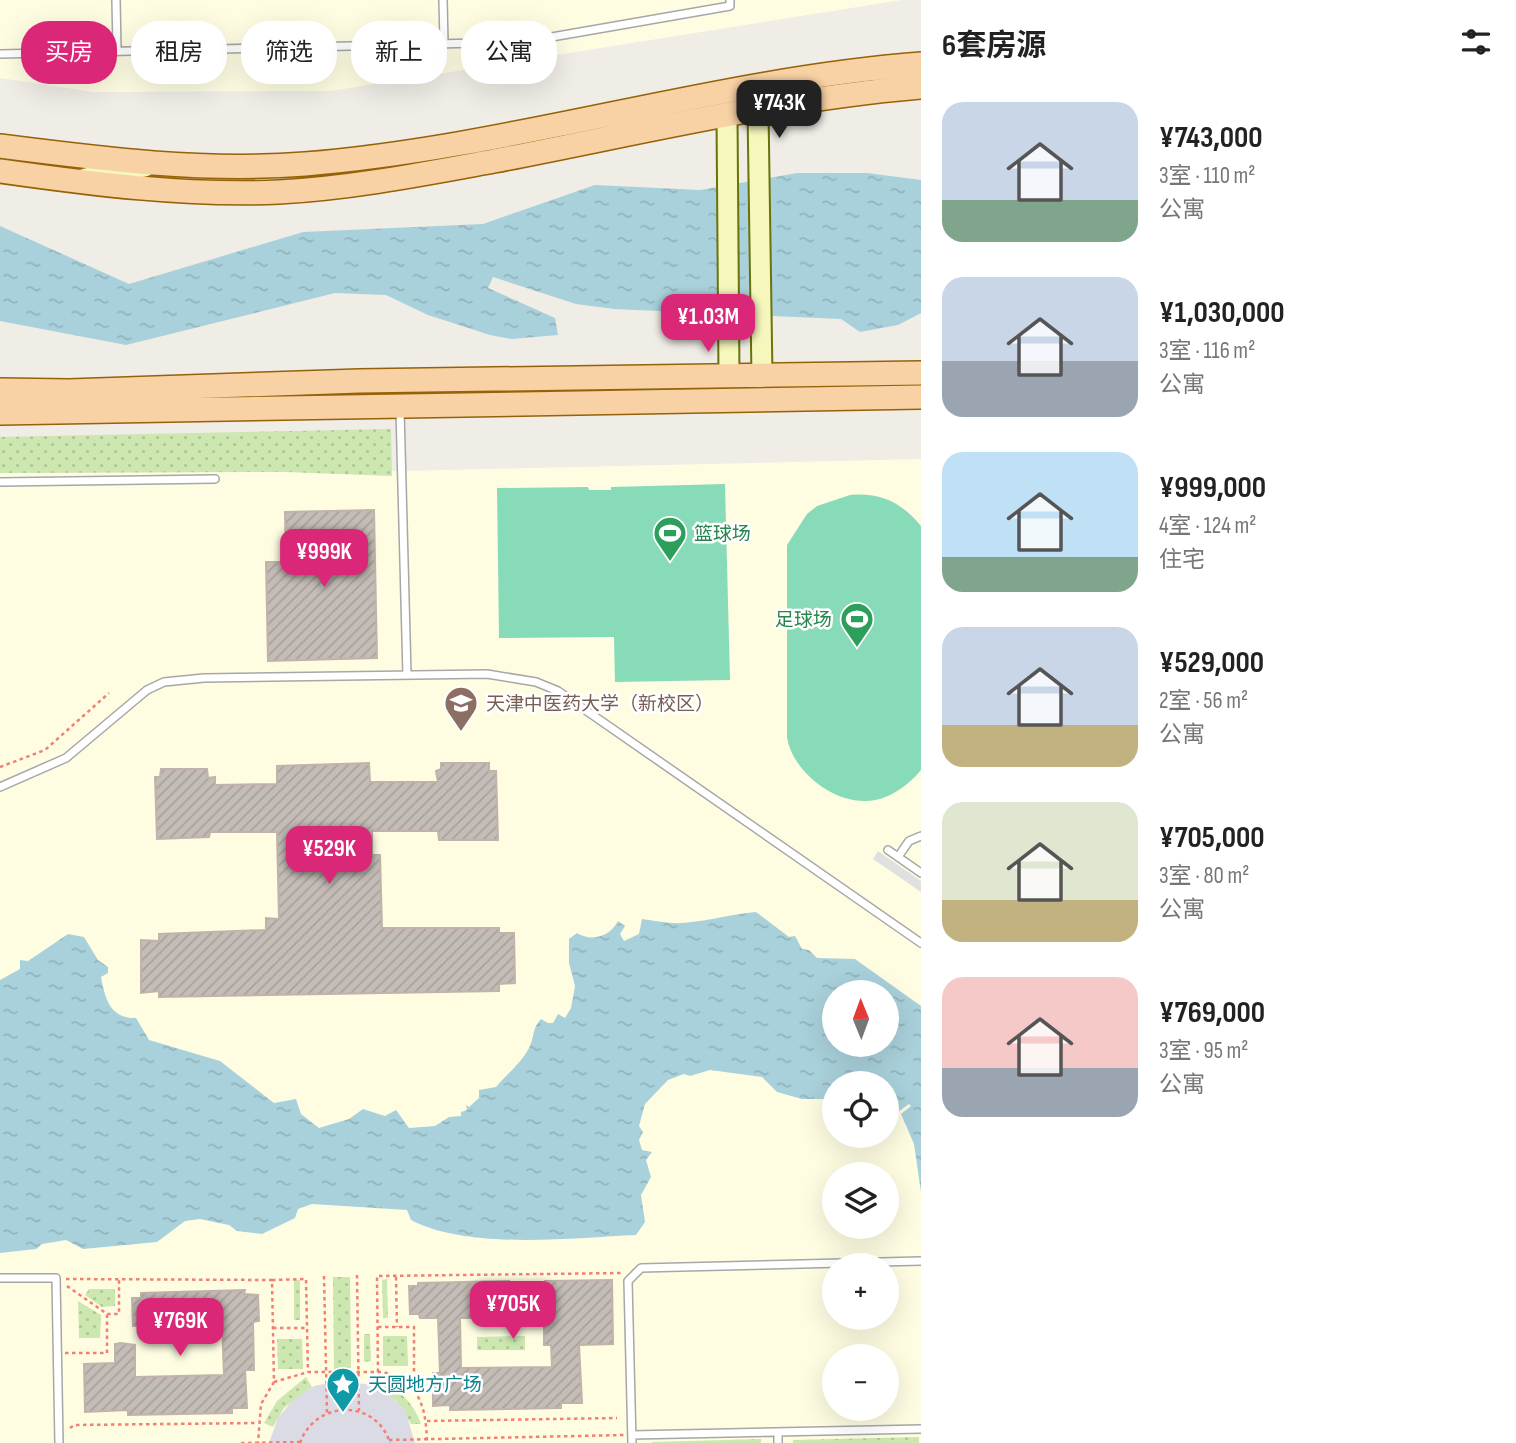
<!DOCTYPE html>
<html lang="zh">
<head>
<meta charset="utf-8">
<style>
  body { margin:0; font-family:"Sofia Sans Condensed","Noto Sans SC",sans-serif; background:#f6f6f6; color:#222; height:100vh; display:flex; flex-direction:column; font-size:26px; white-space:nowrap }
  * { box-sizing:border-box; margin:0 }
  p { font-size:23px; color:#767676 }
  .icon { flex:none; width:38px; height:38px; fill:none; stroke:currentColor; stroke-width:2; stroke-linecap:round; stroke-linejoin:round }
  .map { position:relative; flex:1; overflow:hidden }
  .panel { display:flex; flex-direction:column; background:#fff; width:595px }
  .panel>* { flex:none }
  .hud { position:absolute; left:21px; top:21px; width:665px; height:63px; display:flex; gap:14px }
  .needle { width:46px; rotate:359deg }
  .controls { position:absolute; left:822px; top:980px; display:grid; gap:14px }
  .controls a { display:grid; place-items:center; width:77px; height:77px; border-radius:50%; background:#fff; box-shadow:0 7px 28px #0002; font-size:35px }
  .price { position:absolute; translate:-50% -60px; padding:0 16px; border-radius:14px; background:#db2777; color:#fff; font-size:23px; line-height:46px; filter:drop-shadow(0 2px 4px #0008) }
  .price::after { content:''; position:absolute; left:50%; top:42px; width:21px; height:16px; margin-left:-10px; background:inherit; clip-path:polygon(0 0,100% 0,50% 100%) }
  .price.active { background:#222; color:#fff }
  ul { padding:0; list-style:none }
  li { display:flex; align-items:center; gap:21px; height:175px; padding:0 21px }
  li span { display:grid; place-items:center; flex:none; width:196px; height:140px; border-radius:21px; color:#555 }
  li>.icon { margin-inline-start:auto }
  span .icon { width:84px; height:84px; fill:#fffc; stroke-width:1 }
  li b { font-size:30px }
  h2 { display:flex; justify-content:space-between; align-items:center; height:84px; padding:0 21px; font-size:30px }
  .chip { padding:0 24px; border-radius:28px; background:#fff; box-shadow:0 7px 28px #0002; font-size:24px; line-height:63px }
  .chip.active { background:#db2777; color:#fff }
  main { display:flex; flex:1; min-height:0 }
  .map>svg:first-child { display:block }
  .education { fill:#fefde2; fill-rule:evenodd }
  .grass { fill:url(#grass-dots) }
  .pitch { fill:#88dbb9 }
  .parking { fill:#e0e0e0 }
  .plaza { fill:#dbdbe6 }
  .water { fill:url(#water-ripples); fill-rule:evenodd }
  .building { fill:url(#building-hatch); stroke:#c1b3a9; stroke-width:2; fill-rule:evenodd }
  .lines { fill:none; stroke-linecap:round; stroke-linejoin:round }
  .lane-casing { stroke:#a7a7a7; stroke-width:10 }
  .secondary-casing { stroke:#6a730a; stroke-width:23 }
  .primary-casing { stroke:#946207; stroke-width:26 }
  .path { stroke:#f37e74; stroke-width:2.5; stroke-dasharray:3.5 3.5; stroke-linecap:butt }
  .lane { stroke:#fff; stroke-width:7 }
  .secondary { stroke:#f5f7bd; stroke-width:19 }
  .primary { stroke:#f8d1a4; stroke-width:23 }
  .labels { text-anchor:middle; stroke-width:5; stroke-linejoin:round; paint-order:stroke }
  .leisure-label { font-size:19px; fill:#27864d; stroke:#fff; text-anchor:start }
  .education-label { font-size:19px; fill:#785e54; stroke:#fff; text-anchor:start }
  .culture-label { font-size:19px; fill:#0d838f; stroke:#fff; text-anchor:start }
</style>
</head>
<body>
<main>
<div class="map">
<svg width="921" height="1443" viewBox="0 0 921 1443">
  <defs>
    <pattern id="grass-dots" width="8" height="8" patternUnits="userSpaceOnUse" patternTransform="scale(1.75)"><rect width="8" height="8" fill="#cce7af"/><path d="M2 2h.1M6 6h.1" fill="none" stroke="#afc696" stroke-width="1.8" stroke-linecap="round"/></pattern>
    <pattern id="water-ripples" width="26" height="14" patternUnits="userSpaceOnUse" patternTransform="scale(1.75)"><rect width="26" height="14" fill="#a9d1db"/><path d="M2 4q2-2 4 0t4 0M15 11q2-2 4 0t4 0" fill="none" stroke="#91b3bc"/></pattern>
    <pattern id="building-hatch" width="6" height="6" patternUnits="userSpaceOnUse" patternTransform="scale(1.75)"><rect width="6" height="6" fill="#c4bcb6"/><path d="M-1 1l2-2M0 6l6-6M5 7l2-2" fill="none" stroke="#a8a19c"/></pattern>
  </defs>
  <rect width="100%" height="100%" fill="#f0ece6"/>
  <!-- education -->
  <path class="education" d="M0 0H902L331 91 93 92 0 78Z
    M921 459V1443H0V473L402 471ZM835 992H887V1045H835ZM835 1083H887V1136H835ZM835 1174H887V1227H835ZM835 1265H887V1318H835ZM835 1356H887V1409H835Z"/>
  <!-- grass -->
  <path class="grass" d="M391 429 392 476 286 472 0 473V437Z
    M333 1277H350L351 1368 334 1369Z
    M387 1279 388 1318H383L382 1280Z
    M294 1280H300V1320H294Z
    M89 1289H115V1306L102 1307 85 1295Z
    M78 1301 101 1315 100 1338H79Z
    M364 1334H370L371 1361 364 1362Z
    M383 1336H407L408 1366H383Z
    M525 1336V1350H477V1337Z
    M277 1339H302L303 1369H278Z
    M377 1376C396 1388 414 1402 421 1424H411L396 1401 373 1385Z
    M306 1377 312 1387 284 1408 273 1427 264 1423 277 1401Z
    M919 1437V1443H793V1440Z
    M761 1439V1443H652V1442Z"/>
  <!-- pitch -->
  <path class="pitch" d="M725 484 730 680 615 682 614 637 499 638 497 488 588 487 589 490H611V487Z
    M850 495C881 492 902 503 921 526V770C908 786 887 801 866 801 831 802 792 770 787 737V545L807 514 817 506Z"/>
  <!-- parking -->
  <path class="parking" d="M878 851 921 881V892L873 859Z"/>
  <!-- plaza -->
  <path class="plaza" d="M340 1381 373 1385 389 1395 405 1410 415 1443H269L278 1418 293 1400 314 1386Z"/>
  <!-- water -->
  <path class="water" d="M797 173H867L921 180V313L898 325 860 332 841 319 614 309 576 304 493 277 488 288 555 318 558 335 512 339 490 335 428 315 386 295 335 293 126 345 0 321V226L129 284 303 232 483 224 595 185 700 190Z
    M756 912 789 937 795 936 802 949 809 950 817 958 855 959 921 1006V1192L914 1144 901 1114 911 1106 909 1104 898 1112 887 1098V1083H835V1091L824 1099H802L777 1092 762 1077 710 1070 690 1076 684 1074 668 1080 645 1104 639 1126 643 1132 639 1140 642 1150 652 1152 646 1160 651 1177 641 1195 645 1222 636 1235C571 1238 468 1250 411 1220L407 1210 312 1204 298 1209 295 1218 262 1234 237 1231 229 1225 200 1219 185 1221 157 1242 83 1249 66 1240 42 1244 36 1249 0 1253V980L20 969V960L28 961 68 934 84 937 98 960 108 967V973L101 977C105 998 110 1019 136 1018L149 1040 220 1061 274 1103 296 1099 301 1114 319 1128 349 1119 363 1109 385 1116 396 1110 409 1128 435 1126 449 1117 461 1116V1112L467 1110 466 1105 469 1107 479 1098V1090L496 1087C509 1072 521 1063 529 1048 534 1039 532 1028 541 1019L548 1023H553L558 1014 565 1018 571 1008 575 986 569 963V939L577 933C591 942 610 937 618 921L625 926 620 934 624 941 639 934 642 919C650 920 672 924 682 923 709 921 732 914 756 912ZM835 992H887V1045H835Z"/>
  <!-- building -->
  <path class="building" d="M374 510 377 658 268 661 266 562H286L285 512Z
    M369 763 370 782H438L436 771 441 769V763H489V771H496L498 840H439L438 831H372V855H380L382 928H499V933H514L515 983 499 984V991L159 997V991L141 993V940L159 941V934L266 930V918L279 919 277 832H210L209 837 157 839 155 777H160L161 769H207L208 778 215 777V785L277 784V766Z
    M612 1280 613 1344 579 1345 582 1403H561V1408L450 1410V1405L433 1406V1373H440L438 1318H420L419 1314H410L409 1286H418V1283L509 1281 510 1288H544L545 1281ZM509 1313H544V1345H551L552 1367 461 1368 460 1318H509Z
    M245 1290 244 1294 258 1295 259 1321 253 1322 254 1370H245L247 1408H232V1413L128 1415V1410L85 1412 84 1364 115 1363V1344L120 1343 135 1345V1377L224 1375 222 1325 133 1326 132 1298H141V1293Z"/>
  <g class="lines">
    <defs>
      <path id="lane" d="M116 0 117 49
        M443 0 444 43
        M0 54 523 42 730 6V0
        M400 410 407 675
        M0 482 215 479
        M0 787 66 758 147 690 164 682 204 678 487 674 536 682 558 691 921 943
        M888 850 921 873
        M898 857 909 841 921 836
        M0 1278H56L59 1443
        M778 1432V1443
        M632 1435 921 1429
        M632 1443 628 1281 641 1268 921 1261"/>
      <path id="secondary" d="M758 111 762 377
        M727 116 729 376
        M85 178 145 167"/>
      <path id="primary" d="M0 146C102 159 203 172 305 164 513 147 713 80 921 64
        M0 171C92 184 186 196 279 192 352 188 423 174 494 161 635 134 778 99 921 87
        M0 390 69 391 359 381 921 373
        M0 413 921 397"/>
    </defs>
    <!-- lane casing -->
    <use href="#lane" class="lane-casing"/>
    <!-- secondary casing -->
    <use href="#secondary" class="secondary-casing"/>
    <!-- primary casing -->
    <use href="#primary" class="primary-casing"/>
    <!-- path -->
    <path class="path" d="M0 767 45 750 109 693
      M357 1275 359 1411
      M324 1276 327 1413
      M396 1277 397 1327
      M66 1279 272 1280 274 1382 261 1404 258 1443
      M272 1280 306 1279 308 1372
      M67 1286 107 1314H119V1280
      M378 1327H414V1392
      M273 1328H307
      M65 1353H107V1314
      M378 1372 377 1276 623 1273
      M274 1382 308 1372H383C421 1383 426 1408 427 1443
      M427 1421 617 1418
      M70 1428 74 1425 258 1423
      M389 1440 624 1435
      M241 1443 301 1442
      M300 1443C315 1400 376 1398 390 1443"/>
    <!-- lane -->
    <use href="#lane" class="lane"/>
    <!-- secondary -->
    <use href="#secondary" class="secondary"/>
    <!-- primary -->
    <use href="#primary" class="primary"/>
  </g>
  <!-- icons -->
  <defs>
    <symbol id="stadium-pin" viewBox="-11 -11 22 30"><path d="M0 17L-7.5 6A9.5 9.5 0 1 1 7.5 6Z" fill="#2e9e5b" stroke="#fff"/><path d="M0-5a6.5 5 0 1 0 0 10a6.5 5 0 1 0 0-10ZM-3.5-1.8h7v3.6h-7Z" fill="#fff"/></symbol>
    <symbol id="university-pin" viewBox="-11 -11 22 30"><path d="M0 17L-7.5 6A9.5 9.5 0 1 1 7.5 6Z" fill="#8d6e63" stroke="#fff"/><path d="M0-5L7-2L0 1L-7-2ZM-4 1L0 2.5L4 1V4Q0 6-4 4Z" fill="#fff"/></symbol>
    <symbol id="sight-pin" viewBox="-11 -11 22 30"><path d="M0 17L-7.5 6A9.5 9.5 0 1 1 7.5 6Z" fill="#0f9aa8" stroke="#fff"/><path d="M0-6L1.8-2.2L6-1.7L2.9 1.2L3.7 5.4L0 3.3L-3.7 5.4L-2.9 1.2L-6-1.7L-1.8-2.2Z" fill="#fff"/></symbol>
  </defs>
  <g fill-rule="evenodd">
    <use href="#stadium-pin" x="651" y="514" width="38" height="52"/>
    <use href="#stadium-pin" x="838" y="600" width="38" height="52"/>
    <use href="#university-pin" x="442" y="684" width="38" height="52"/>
    <use href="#sight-pin" x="324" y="1365" width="38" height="52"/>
  </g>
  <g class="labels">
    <!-- leisure labels -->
    <g class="leisure-label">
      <text x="694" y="540">篮球场</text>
      <text x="832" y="626" text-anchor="end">足球场</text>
    </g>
    <!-- education labels -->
    <g class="education-label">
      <text x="486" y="710">天津中医药大学（新校区）</text>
    </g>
    <!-- culture labels -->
    <g class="culture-label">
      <text x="368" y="1391">天圆地方广场</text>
    </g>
  </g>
</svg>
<div class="controls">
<a><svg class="needle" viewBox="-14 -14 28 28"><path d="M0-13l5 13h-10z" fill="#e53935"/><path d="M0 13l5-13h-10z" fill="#767676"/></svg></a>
<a><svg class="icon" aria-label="locate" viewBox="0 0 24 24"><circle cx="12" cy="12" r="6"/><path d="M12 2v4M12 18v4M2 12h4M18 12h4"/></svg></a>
<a><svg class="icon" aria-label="layers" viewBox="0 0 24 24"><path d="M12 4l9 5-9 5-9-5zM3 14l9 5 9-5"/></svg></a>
<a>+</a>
<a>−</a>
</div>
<b class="price active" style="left:779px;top:140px">¥743K</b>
<b class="price" style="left:708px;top:354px">¥1.03M</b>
<b class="price" style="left:324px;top:589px">¥999K</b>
<b class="price" style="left:329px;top:886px">¥529K</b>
<b class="price" style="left:513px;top:1341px">¥705K</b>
<b class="price" style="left:180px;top:1358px">¥769K</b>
<div class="hud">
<a class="chip active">买房</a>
<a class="chip">租房</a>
<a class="chip">筛选</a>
<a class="chip">新上</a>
<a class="chip">公寓</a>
</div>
</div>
<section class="panel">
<h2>6套房源<svg class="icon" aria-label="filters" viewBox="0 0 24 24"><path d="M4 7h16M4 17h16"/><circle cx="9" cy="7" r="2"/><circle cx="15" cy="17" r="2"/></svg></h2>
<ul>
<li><span style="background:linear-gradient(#c9d6e8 70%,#7fa58c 0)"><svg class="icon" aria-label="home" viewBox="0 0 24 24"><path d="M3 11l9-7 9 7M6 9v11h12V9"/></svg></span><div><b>¥743,000</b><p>3室 · 110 m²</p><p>公寓</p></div></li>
<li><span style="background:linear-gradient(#c9d6e8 60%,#9aa5b1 0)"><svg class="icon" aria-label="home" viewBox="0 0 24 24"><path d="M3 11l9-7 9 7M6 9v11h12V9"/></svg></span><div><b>¥1,030,000</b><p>3室 · 116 m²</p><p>公寓</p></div></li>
<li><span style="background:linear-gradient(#bfe0f5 75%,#7fa58c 0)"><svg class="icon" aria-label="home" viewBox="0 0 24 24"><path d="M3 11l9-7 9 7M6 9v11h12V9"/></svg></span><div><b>¥999,000</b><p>4室 · 124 m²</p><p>住宅</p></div></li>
<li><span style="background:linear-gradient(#c9d6e8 70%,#c2b280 0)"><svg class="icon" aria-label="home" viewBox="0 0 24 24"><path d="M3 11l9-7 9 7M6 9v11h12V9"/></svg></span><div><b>¥529,000</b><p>2室 · 56 m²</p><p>公寓</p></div></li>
<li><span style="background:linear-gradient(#dfe7d0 70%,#c2b280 0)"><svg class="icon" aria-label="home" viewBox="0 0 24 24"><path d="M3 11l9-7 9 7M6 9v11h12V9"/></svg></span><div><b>¥705,000</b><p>3室 · 80 m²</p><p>公寓</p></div></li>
<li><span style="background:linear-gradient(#f6c9c9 65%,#9aa5b1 0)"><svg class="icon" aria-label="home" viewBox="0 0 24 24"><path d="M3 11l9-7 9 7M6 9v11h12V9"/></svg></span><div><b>¥769,000</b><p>3室 · 95 m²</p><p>公寓</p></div></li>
</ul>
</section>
</main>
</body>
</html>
